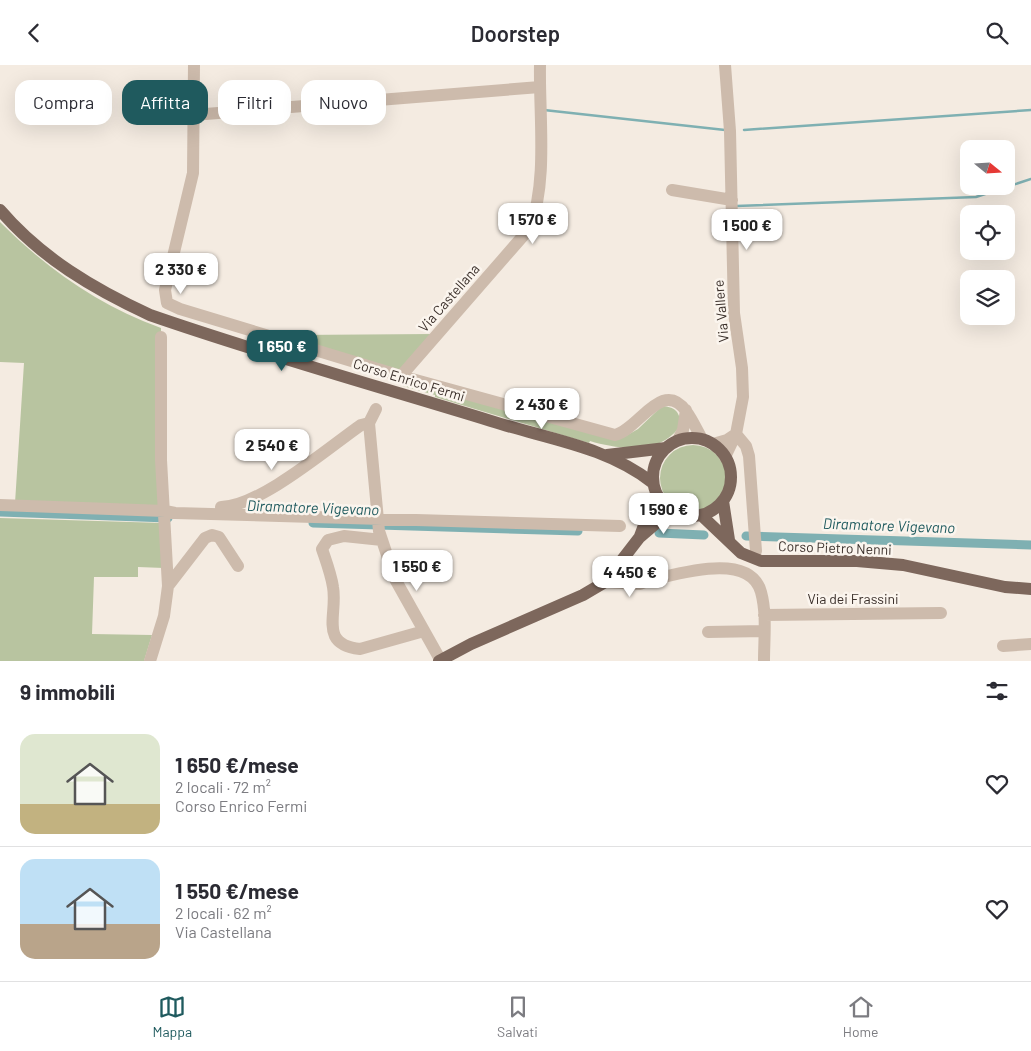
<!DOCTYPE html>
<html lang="it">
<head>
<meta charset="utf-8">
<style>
  body { margin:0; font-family:Barlow,sans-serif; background:#f7f7f7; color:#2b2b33; height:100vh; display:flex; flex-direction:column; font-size:19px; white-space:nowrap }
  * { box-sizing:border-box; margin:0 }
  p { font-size:16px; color:#7c7c81 }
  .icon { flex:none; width:28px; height:28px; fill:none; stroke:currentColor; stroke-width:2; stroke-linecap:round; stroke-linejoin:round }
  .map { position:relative; height:596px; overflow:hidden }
  .details { display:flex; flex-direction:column; background:#fff; flex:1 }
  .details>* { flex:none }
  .banner { position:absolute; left:15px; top:15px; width:500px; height:45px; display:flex; gap:10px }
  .needle { width:32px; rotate:108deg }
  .fabs { position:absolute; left:960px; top:75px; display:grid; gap:10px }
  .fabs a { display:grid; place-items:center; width:55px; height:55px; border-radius:10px; background:#fff; box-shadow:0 5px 20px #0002; font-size:25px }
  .price { position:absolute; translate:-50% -42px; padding:0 11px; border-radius:10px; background:#fff; color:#222; font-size:16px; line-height:32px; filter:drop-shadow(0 1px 2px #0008) }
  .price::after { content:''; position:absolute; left:50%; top:30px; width:15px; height:11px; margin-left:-8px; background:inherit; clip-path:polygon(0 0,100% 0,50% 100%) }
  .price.on { background:#1f5a5e; color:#fff }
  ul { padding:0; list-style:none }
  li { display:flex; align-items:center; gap:15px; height:125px; padding:0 20px }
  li+li { border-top:1px solid #e1e1e2 }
  li span { display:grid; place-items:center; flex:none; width:140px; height:100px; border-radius:15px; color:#555 }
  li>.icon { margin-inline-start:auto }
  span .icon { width:60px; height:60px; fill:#fffc; stroke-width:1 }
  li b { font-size:21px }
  h2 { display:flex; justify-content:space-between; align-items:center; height:60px; padding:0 20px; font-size:21px }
  .tag { padding:0 18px; border-radius:15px; background:#fff; box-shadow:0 5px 20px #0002; font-size:18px; line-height:45px }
  .tag.on { background:#1f5a5e; color:#fff }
  header { display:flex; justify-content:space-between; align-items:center; height:65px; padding:0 20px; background:#fff; font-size:22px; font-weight:600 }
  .tabs { display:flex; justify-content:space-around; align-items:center; height:70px; border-top:1px solid #e1e1e2; background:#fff; font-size:14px; color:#7c7c81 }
  .tabs a { display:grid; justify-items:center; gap:2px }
  .tabs .on { color:#1f5a5e }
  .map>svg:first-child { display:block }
  .green { fill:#b8c4a0 }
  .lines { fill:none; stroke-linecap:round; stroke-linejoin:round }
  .stream { stroke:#7fb0b2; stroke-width:2.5 }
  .canal { stroke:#7fb0b2; stroke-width:9 }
  .minor { stroke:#cdbbac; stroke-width:12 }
  .major { stroke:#7d675c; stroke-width:12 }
  .labels { text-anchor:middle; stroke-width:5; stroke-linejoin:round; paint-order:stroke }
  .street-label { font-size:14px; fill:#3b302b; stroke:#fbf5ee }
  .water-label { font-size:15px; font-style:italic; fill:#1f5a5e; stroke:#fbf5ee }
</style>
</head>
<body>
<header><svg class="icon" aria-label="back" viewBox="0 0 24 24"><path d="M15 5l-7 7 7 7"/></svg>Doorstep<svg class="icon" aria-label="search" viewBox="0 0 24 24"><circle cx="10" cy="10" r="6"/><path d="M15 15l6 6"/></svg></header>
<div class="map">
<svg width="1031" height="596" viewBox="0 0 1031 596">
  <rect width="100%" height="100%" fill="#f4ebe1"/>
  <!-- green -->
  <path class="green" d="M0 157C46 203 99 241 161 263L162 442 15 438 24 298 0 297Z
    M274 268 294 270 433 269 400 305Z
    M406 317 624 372 638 364 662 341C675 342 679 346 681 359 663 390 620 385 590 376L589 378 435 332V330L403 321Z
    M660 413a33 33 0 1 1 66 0a33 33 0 1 1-66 0Z
    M0 453 163 458 164 503 138 502V512H94L92 569 152 570 144 596H0Z"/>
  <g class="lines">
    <!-- stream -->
    <path class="stream" d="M544 45 725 65
      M744 65 1031 45
      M736 141 976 132 1031 114"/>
    <!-- canal -->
    <path class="canal" d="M0 447 168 453
      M313 458 578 466
      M659 468 704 470
      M746 471 1031 480"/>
    <!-- minor -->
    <path class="minor" d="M194 0 193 108 165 225 167 238 180 244 401 311 615 370C639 364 662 313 686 346 692 354 697 365 702 374
      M725 0 730 66 734 248 742 303 743 332 736 369 725 392
      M193 50 540 22
      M672 125 732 135
      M401 311 530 163C548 116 539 51 540 0
      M376 344 369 358 379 466 395 514 441 596
      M736 369 746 381 749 391 756 486
      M678 375 683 365 686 345
      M713 379 727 375 736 369
      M0 440 165 446 175 448 620 461
      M221 442C259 442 328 383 361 360L369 358
      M382 475 344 471 328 475 322 484C326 496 331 509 333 522 338 550 318 579 360 584L424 566
      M627 492 636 508 650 515
      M605 517 640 519 650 515C678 509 750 486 761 527 767 549 764 574 764 596
      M168 521 205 473 212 470 219 472 238 501
      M764 550 941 548
      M708 567 764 566
      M1003 581 1031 579
      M150 596 164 551 168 521 161 395V272"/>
    <!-- major -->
    <path class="major" d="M0 145C41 193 94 224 150 250 262 289 377 321 491 356 547 374 606 381 653 418
      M653 412a39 39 0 1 1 78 0a39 39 0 1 1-78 0Z
      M607 390 666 383
      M723 436 729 475
      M701 450 741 488 761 496H857L903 500 1005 522 1031 524
      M640 471 656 428
      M439 596 471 579 583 530 605 517 639 473 660 455 677 448"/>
  </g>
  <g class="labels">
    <!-- street labels -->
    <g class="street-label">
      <text transform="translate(449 233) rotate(-49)" y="5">Via Castellana</text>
      <text transform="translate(721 246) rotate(-95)" y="5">Via Vallere</text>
      <text transform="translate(409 315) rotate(17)" y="5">Corso Enrico Fermi</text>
      <text transform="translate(835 483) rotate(2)" y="5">Corso Pietro Nenni</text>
      <text x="853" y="539">Via dei Frassini</text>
    </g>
    <!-- water labels -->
    <g class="water-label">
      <text transform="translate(313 443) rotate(2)" y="5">Diramatore Vigevano</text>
      <text transform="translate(889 461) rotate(2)" y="5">Diramatore Vigevano</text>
    </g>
  </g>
</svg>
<div class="fabs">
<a><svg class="needle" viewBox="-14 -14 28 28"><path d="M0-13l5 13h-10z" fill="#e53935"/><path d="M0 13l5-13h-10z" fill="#7c7c81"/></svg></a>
<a><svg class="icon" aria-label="locate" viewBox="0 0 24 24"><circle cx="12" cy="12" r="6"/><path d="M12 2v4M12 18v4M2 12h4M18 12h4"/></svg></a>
<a><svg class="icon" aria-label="layers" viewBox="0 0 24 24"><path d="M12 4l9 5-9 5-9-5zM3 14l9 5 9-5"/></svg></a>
</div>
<b class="price" style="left:533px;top:180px">1 570 €</b>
<b class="price" style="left:747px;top:186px">1 500 €</b>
<b class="price" style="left:181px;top:230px">2 330 €</b>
<b class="price on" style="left:282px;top:307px">1 650 €</b>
<b class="price" style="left:542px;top:365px">2 430 €</b>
<b class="price" style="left:272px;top:406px">2 540 €</b>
<b class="price" style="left:664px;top:470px">1 590 €</b>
<b class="price" style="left:417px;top:527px">1 550 €</b>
<b class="price" style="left:630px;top:533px">4 450 €</b>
<div class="banner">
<a class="tag">Compra</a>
<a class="tag on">Affitta</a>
<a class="tag">Filtri</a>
<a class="tag">Nuovo</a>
</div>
</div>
<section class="details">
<h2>9 immobili<svg class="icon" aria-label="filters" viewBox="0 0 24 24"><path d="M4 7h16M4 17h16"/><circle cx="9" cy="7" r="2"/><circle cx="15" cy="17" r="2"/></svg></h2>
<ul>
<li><span style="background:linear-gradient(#dfe7d0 70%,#c2b280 0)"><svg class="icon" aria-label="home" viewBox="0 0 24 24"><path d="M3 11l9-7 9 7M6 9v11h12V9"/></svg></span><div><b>1 650 €/mese</b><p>2 locali · 72 m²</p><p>Corso Enrico Fermi</p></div><svg class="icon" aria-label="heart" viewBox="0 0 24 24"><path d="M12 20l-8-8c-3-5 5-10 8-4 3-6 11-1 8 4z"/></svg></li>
<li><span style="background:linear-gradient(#bfe0f5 65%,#b9a48a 0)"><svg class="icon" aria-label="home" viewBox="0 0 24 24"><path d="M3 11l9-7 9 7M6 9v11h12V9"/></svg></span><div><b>1 550 €/mese</b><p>2 locali · 62 m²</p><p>Via Castellana</p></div><svg class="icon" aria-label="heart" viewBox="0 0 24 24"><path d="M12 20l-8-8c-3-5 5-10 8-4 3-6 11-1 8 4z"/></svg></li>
</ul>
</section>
<nav class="tabs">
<a class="on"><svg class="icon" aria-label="map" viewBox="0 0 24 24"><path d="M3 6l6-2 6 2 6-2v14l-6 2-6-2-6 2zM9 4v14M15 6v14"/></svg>Mappa</a>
<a><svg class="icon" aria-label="saved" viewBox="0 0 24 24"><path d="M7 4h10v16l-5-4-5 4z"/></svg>Salvati</a>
<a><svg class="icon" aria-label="home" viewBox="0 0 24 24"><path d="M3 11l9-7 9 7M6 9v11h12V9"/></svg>Home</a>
</nav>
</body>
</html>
